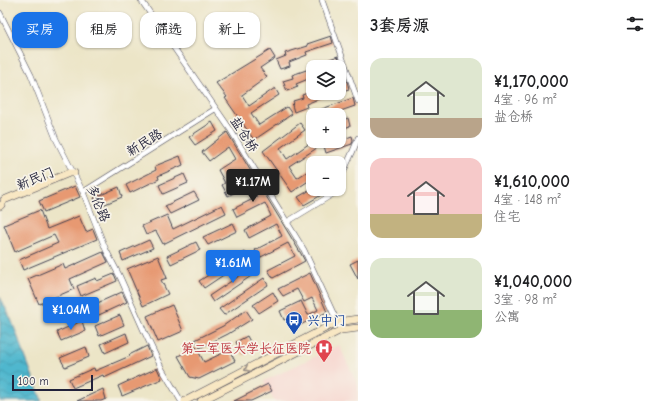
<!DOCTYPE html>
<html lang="zh">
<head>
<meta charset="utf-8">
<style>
  body { margin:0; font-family:"Comic Neue","LXGW WenKai TC",sans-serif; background:#f2f2f2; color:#202124; height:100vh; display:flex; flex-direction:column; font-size:15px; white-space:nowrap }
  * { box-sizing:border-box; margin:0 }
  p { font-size:13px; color:#757577 }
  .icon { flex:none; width:22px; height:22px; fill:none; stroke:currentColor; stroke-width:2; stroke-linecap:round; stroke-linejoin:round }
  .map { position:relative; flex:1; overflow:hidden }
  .drawer { display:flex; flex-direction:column; background:#fff; width:300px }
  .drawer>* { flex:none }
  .top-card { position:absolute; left:12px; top:12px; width:286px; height:36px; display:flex; gap:8px }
  .controls { position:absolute; left:306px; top:60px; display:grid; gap:8px }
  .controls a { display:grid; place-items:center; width:40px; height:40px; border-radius:8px; background:#fff; box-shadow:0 1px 3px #0004; font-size:20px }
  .scale { position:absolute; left:12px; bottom:10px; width:81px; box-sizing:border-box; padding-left:4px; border:2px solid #22223b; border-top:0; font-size:11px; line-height:14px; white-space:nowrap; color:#22223b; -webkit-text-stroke:3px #f7f3e8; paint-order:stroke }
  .price { position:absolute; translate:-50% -34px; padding:0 9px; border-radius:4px; background:#1a73e8; color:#fff; font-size:13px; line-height:26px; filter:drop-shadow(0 1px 2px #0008) }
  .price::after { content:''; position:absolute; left:50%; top:24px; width:12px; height:9px; margin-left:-6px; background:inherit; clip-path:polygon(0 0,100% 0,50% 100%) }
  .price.selected { background:#222; color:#fff }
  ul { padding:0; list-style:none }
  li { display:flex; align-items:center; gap:12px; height:100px; padding:0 12px }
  li span { display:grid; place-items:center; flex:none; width:112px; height:80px; border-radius:12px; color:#555 }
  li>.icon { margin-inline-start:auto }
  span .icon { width:48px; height:48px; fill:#fffc; stroke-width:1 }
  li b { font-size:17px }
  h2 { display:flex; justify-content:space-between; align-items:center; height:48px; padding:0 12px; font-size:17px }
  .tag { padding:0 14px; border-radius:12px; background:#fff; box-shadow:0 1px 3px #0004; font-size:14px; line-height:36px }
  .tag.selected { background:#1a73e8; color:#fff }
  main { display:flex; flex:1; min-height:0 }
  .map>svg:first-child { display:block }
  .built { fill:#f7d0ca }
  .water { fill:url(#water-waves); stroke:#396c84 }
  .building { fill:#e79972 }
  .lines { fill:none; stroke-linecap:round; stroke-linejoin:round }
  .street-casing { stroke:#403f50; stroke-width:6 }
  .secondary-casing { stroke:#403f50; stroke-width:8 }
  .street { stroke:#fff; stroke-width:5 }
  .secondary { stroke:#f8e7c3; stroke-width:7 }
  .oneway { stroke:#988e86 }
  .labels { text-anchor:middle; stroke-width:3.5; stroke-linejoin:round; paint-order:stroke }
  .street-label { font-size:13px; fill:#22223b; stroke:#f7f3e8 }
  .transit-label { font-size:13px; fill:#164399; stroke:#f7f3e8; text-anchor:start }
  .health-label { font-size:13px; fill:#be3a42; stroke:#f7f3e8; text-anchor:end }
</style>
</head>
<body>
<main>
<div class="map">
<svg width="358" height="401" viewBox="0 0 358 401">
  <defs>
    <pattern id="water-waves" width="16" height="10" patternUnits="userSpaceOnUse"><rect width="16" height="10" fill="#50b7ce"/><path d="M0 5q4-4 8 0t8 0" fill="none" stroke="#4294a8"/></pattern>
  </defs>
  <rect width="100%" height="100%" fill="#f7f3e8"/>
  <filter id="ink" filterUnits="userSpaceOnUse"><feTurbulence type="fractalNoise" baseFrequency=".025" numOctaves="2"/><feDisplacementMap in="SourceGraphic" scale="8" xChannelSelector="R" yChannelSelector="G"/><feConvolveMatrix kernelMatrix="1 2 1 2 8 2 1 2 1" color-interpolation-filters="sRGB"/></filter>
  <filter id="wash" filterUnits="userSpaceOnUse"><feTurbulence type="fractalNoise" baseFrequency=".012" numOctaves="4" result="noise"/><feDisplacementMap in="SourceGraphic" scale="16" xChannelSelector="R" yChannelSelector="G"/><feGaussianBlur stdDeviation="0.9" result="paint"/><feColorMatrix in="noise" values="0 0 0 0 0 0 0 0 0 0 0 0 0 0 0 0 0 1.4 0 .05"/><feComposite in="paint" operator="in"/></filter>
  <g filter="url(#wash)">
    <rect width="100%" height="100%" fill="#ece5c7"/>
    <!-- built -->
    <path class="built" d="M339 345 358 385V401H274L264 381Z"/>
    <!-- water -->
    <path class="water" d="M0 297 11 319 42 401H0Z"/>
    <g id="blocks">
      <!-- building -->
      <path class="building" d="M331 36 333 43 306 52 307 55 289 62 290 66 280 69 276 60 286 56 285 53 308 46 307 44Z
        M270 50 275 58 260 68 267 77 242 95 249 106 275 88 279 95 251 113 259 125 287 107 292 114 254 140 225 98 227 97 216 83Z
        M338 56 340 63 330 67H308Z
        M312 68 313 77 296 84 298 87 287 91 283 81 293 78 292 75Z
        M347 81 349 89 339 92V84Z
        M313 91V93H333L306 104 307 107 294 112 292 105 294 103 293 101 303 98 302 95Z
        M353 98 355 106 329 115H321L319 110Z
        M348 118 350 126 339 130V122Z
        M212 122 217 131 195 145 189 137Z
        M300 123 305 130 280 148 287 159 313 141 317 148 289 166 297 178 313 168V178L292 192 263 151Z
        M227 132 300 252 305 261 273 278 268 270 295 256 288 243 259 258 255 250 282 236 276 224 249 238 245 230 271 216 265 203 237 217 233 209 257 197 251 184 228 196 222 185 225 183 218 170 235 159 228 147 209 161 202 152Z
        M352 136 353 140 352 144 326 153 324 146Z
        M180 156 183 165 158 176 159 179 130 193 126 185 156 170 155 166Z
        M184 174 188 183 163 194 159 185Z
        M75 186 80 197 44 212 39 201Z
        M119 187 122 197 98 207 94 198Z
        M312 189H332L304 205 298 197Z
        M194 192 199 200 170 214 165 206Z
        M222 205 226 213 163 244 156 231 146 235 142 226 167 215 173 229Z
        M40 210 47 229 79 216 86 232 93 229 97 239 23 270 19 260 58 243 54 235 15 252 4 225Z
        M233 223 237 231 208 245 203 237Z
        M149 240 153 248 123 261 120 253Z
        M196 242 200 250 171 264 167 256Z
        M103 252 108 262 70 279 74 289 39 304 28 279 63 264 65 269Z
        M245 252 249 258 204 288 199 281Z
        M158 256 167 278 161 280 168 294 143 306 127 269Z
        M358 260V279L350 264Z
        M254 266 257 272 213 302 209 296Z
        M310 273 327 312 296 327 292 317 284 320 280 311 301 301 308 315 318 310 312 298 304 302 297 289 283 296 278 289Z
        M114 274 117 281 81 296 77 286 96 278 97 281Z
        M264 278 268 285 224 315 219 309Z
        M122 292 127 302 88 320 84 309Z
        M273 292 278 301 259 313 253 305Z
        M72 301 76 310 51 321 47 312Z
        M172 305 183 331 158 342 147 316Z
        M246 310 252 319 228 334 200 348 195 340 223 326Z
        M120 315 124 325 99 336 95 326Z
        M82 321 85 331 61 341 57 332Z
        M126 333 129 342 105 353 101 344Z
        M247 336 254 349 243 355 236 342Z
        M147 346 151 356 104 378 103 375 73 388 69 379 94 368 95 371 130 356 129 355Z
        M86 347 89 357 65 367 60 358Z
        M196 347 204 362 229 350 235 361 199 379 190 377 178 356Z
        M157 368 162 379 122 396 118 386Z
        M268 384 272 391 251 401H234Z
        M103 389 106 399 101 401H77Z"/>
    </g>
  </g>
  <g filter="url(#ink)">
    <use href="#blocks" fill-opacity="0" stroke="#403f50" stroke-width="1"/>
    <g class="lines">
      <defs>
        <path id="street" d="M141 0 230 129 304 250 341 330
          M322 0 358 101
          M0 13 31 75 56 139 83 192 106 250 120 277 144 331 162 369 181 401
          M339 185C343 169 353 154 358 138
          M83 192 215 109
          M287 222 338 191V189"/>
        <path id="secondary" d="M4 200 69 173H74
          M0 206 1 205
          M185 401 337 322 358 319
          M201 401 341 330 358 328"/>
      </defs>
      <!-- street casing -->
      <use href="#street" class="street-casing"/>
      <!-- secondary casing -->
      <use href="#secondary" class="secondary-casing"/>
      <!-- street -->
      <use href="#street" class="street"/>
      <!-- secondary -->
      <use href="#secondary" class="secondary"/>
    </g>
    <!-- one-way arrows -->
    <defs><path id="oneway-chevron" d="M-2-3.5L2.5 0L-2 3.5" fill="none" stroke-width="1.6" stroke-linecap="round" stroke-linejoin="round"/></defs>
    <use class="oneway" href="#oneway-chevron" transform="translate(247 369) rotate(153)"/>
  </g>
  <!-- icons -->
  <defs>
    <symbol id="bus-pin" viewBox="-11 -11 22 30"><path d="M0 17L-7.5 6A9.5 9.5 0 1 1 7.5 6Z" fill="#1a4fb4" stroke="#f7f3e8"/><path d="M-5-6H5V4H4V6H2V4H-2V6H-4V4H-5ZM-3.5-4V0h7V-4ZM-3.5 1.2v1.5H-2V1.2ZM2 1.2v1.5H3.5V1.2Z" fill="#fff"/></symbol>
    <symbol id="hospital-pin" viewBox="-11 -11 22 30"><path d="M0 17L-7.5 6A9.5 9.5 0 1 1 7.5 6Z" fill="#e0444e" stroke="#f7f3e8"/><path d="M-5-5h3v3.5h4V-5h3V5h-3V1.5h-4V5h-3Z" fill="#fff"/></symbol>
  </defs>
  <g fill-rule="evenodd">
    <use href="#bus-pin" x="284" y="310" width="20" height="27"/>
    <use href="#hospital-pin" x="314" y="338" width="20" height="27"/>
  </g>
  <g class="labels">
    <!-- street labels -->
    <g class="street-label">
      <text transform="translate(245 134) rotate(57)" y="5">盐仓桥</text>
      <text transform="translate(144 142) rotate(-32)" y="5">新民路</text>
      <text transform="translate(35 178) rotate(-22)" y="5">新民门</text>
      <text transform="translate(99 203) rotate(67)" y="5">多伦路</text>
    </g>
    <!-- transit labels -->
    <g class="transit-label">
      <text x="307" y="325">兴中门</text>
    </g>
    <!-- health labels -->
    <g class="health-label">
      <text x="311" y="353">第二军医大学长征医院</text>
    </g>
  </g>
</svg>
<div class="controls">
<a><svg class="icon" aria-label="layers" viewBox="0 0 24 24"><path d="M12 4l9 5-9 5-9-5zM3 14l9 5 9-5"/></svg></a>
<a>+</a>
<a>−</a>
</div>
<div class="scale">100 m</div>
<b class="price selected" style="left:253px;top:203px">¥1.17M</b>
<b class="price" style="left:233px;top:284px">¥1.61M</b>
<b class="price" style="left:71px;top:331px">¥1.04M</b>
<div class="top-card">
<a class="tag selected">买房</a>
<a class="tag">租房</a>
<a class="tag">筛选</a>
<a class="tag">新上</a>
</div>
</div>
<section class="drawer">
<h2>3套房源<svg class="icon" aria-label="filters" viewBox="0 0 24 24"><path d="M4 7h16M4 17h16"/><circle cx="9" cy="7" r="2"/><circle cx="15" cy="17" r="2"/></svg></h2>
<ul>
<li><span style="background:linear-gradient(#dfe7d0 75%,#b9a48a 0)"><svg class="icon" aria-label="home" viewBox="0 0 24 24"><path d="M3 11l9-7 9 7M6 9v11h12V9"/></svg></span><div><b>¥1,170,000</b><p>4室 · 96 m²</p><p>盐仓桥</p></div></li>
<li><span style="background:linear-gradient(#f6c9c9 70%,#c2b280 0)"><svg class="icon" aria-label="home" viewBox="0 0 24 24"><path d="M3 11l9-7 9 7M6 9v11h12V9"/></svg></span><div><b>¥1,610,000</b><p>4室 · 148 m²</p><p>住宅</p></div></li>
<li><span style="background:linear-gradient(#dfe7d0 65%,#8fb573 0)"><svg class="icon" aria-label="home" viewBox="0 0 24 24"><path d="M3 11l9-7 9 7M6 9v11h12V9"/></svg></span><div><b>¥1,040,000</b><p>3室 · 98 m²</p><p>公寓</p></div></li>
</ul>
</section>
</main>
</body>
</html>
